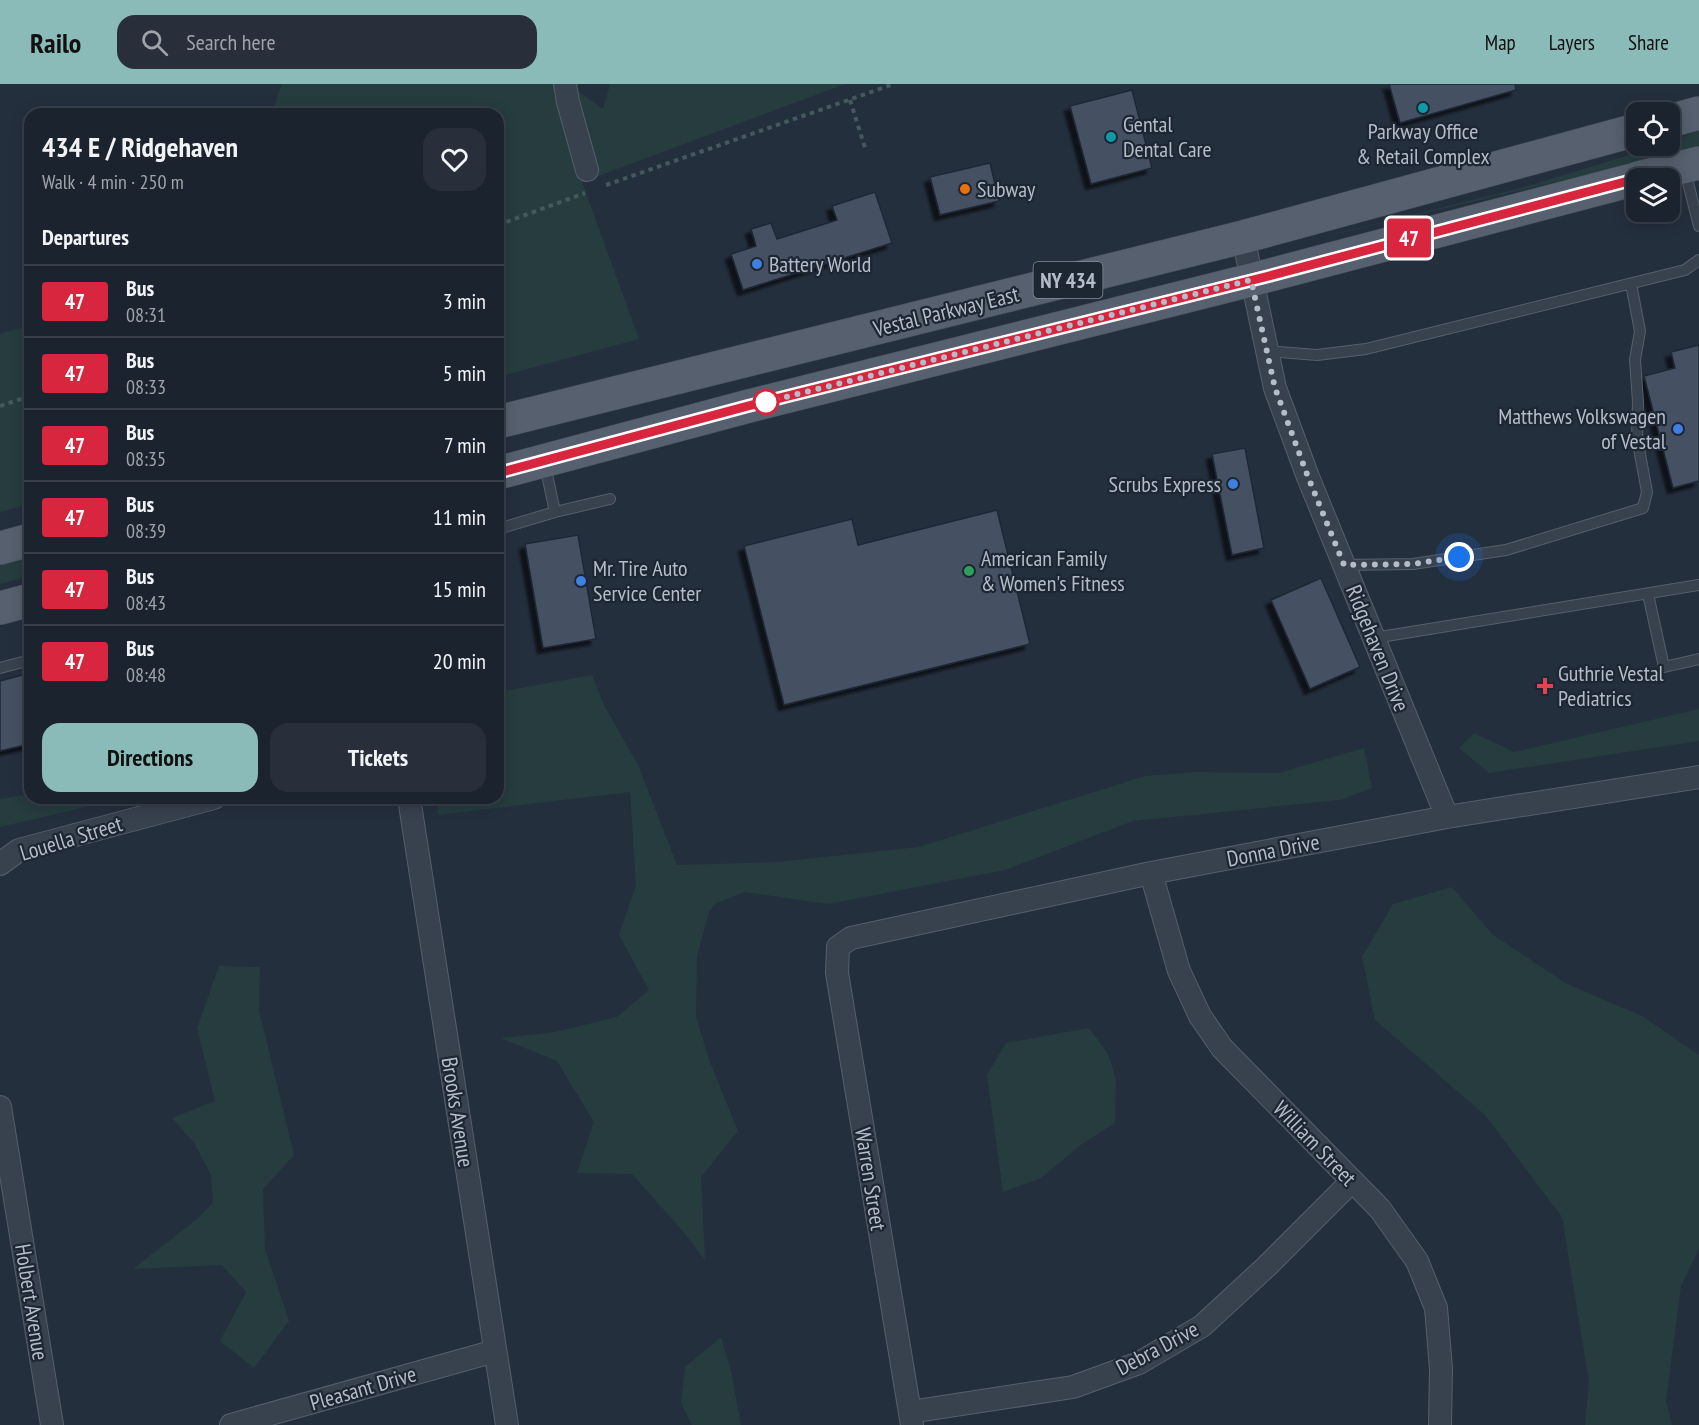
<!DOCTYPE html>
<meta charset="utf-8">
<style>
body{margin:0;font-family:"PT Sans Narrow",sans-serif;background:#282f3a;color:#f1f3f6;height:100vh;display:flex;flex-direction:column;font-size:22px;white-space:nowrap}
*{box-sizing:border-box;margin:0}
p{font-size:20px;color:#a0a4aa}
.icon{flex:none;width:33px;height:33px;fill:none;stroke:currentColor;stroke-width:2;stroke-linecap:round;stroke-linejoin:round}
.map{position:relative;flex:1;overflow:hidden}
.sheet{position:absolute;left:24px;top:24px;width:480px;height:696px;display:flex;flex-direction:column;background:#1b232e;border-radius:18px;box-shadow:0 3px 15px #0003,0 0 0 2px #39404a}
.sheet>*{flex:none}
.badge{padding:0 12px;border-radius:4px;font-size:21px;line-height:39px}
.tools{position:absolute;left:1626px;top:18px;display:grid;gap:12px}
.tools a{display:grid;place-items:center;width:54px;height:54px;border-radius:12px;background:#1b232e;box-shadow:0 3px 15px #0003,0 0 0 2px #39404a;font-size:30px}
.you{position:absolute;width:30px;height:30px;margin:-15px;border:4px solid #fff;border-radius:50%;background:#1a73e8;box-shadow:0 0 0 9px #1a73e833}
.map>.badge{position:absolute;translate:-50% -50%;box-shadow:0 0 0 3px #fff}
h2{padding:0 18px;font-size:22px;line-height:54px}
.round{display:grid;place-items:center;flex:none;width:63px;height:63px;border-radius:18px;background:#282f3a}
.headline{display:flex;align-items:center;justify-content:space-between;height:102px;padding:0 18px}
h1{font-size:28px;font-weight:700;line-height:45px}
.action{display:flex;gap:12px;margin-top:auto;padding:12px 18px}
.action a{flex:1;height:69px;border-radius:18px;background:#8bbbb9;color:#111;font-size:24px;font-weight:700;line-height:69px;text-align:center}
.action a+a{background:#282f3a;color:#f1f3f6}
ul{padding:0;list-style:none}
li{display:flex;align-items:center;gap:18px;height:72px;padding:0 18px;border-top:2px solid #39404a}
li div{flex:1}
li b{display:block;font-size:22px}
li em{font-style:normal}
li .badge{min-width:66px;font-weight:700;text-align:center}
header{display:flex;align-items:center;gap:36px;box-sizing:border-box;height:84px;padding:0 30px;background:#8bbbb9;color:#111}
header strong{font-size:28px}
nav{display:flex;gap:33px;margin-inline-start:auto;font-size:21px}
.search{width:420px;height:54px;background:#282f3a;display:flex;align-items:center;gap:15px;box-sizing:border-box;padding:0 21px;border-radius:18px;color:#a0a4aa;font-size:22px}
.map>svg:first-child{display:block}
</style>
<header>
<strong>Railo</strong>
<div class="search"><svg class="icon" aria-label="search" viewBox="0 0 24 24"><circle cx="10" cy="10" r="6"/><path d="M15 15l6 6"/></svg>Search here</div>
<nav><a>Map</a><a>Layers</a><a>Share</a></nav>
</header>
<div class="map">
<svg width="1699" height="1341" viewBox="0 0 1699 1341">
<defs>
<filter id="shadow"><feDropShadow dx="-5.5" dy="5.5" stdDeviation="1.5" flood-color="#0009"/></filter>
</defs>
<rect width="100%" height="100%" fill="#242f3e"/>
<path fill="#263c3f" d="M 282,0 L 568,0 L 603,25 L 610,0 L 845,0 L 582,98 L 639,255 L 498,293 L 498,30 L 253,30 L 274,22 Z
M 1699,46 L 1699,64 L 1298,159 L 1517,105 L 1659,62 L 1670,62 L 1670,58 Z
M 30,241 L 30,420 L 0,428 L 0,250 Z
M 30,472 L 30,492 L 0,500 L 0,480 Z
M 592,591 L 605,623 L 638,681 L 677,781 L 777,778 L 919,763 L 1145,692 L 1197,688 L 1279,689 L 1364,664 L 1372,704 L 1340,716 L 1133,737 L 1005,786 L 828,820 L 744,808 L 715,820 L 709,828 L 697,873 L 696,933 L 710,978 L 738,1047 L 701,1093 L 705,1176 L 681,1145 L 632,1090 L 577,1089 L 594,1038 L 557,977 L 500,954 L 555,948 L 617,933 L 649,906 L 619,851 L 636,801 L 630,708 L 438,731 L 437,714 L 498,714 L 498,608 Z
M 1699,625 L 1699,657 L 1489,689 L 1459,664 L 1474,649 L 1514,668 Z
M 30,710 L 30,714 L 125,714 L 0,743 L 0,715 Z
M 1452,803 L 1493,851 L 1567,900 L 1642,932 L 1699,971 L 1699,1165 L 1681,1202 L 1666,1316 L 1672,1341 L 1585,1341 L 1589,1297 L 1562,1133 L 1485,1031 L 1375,936 L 1362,873 L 1393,820 Z
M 219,882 L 260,883 L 259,926 L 294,1071 L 263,1105 L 265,1165 L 289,1237 L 254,1284 L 220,1257 L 246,1208 L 222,1181 L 133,1185 L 197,1135 L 213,1119 L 211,1091 L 194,1059 L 172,1034 L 215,1017 L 197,944 Z
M 1089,944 L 1108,970 L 1116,995 L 1115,1039 L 1082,1060 L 1041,1094 L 1003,1108 L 987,991 L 1006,959 Z
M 721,1253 L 731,1287 L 741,1341 L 692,1341 L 681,1319 L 685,1283 Z"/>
<path fill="#455162" stroke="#1f2835" stroke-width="1.5" filter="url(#shadow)" d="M 1389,0 L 1515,0 L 1516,6 L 1400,39 Z
M 1132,6 L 1152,84 L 1091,100 L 1070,22 Z
M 990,79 L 999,117 L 940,131 L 930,93 Z
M 875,108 L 892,159 L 743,206 L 731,170 L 756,162 L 751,145 L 771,139 L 777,155 L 837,136 L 832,122 Z
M 1699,261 L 1699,397 L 1673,404 L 1644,292 L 1675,284 L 1671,268 Z
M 1245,364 L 1264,464 L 1232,471 L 1212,370 Z
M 997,426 L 1030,560 L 784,621 L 744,462 L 852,435 L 858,461 Z
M 578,451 L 596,555 L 543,564 L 525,460 Z
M 1321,494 L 1360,583 L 1310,605 L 1271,516 Z
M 30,589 L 30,660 L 0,667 L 0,597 Z"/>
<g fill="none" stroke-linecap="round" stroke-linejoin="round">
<g stroke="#565f6c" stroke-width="12">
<path id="service" d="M 1685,87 L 1699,142
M 1267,267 L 1317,271 L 1366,265 L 1685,186 L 1699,176
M 555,428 L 610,415
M 498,445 L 555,428 L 545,381
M 1344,481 L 1413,480 L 1506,466 L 1643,424 L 1647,408 L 1637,354 L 1638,318 L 1635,276 L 1640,247 L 1631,200
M 1648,510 L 1664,583 L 1699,575
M 1374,554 L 1699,501
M 0,584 L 30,576"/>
</g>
<g stroke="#565f6c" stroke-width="24">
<path id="minor" d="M 565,0 L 568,18 L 587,86
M 1243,153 L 1275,304 L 1308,393 L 1447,733
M 409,714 L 507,1341
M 0,780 L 19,766 L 214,714
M 1151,789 L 1179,887 L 1200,932 L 1222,964 L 1380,1125 L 1417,1177 L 1436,1224 L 1441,1285 L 1440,1341
M 0,1023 L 52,1341
M 910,1328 L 1073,1303 L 1139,1279 L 1202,1242 L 1266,1183 L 1352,1097
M 231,1341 L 495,1267
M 912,1341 L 837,889 L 838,863 L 851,854 L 1151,789 L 1447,733 L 1699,693"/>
</g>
<g stroke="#414a57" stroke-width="34">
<path id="primary" d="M 1670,37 L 1699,29
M 1638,94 L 1699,79
M 498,338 L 1243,153 L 1636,46
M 498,389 L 749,322 L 1251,196 L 1636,95
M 0,464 L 30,456
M 0,524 L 30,516"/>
</g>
<path stroke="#44595c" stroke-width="4" stroke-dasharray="4.5 4.5" stroke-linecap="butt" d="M 850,16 L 866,67
M 606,101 L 894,0
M 498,141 L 585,109
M 0,322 L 30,312"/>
<use href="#service" stroke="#38414e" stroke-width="10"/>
<use href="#minor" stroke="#38414e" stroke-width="22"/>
<use href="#primary" stroke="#56606e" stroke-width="33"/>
</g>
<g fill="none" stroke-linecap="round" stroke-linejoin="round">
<g stroke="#fff" stroke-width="14">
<path id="line" d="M 498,389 L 748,322 L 1269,192 L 1636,95"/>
</g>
<use href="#line" stroke="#d7263d" stroke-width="9"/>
<path stroke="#b4bcc9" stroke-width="6" stroke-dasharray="0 10.8" d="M 766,318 L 1251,196 L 1275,304 L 1308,393 L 1344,481 L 1413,480 L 1459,473"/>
</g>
<g fill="#0f9aa8" stroke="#1d2633" stroke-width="2">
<circle cx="1423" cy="24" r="6"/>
<circle cx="1111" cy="53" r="6"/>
</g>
<circle fill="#e8710a" stroke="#1d2633" stroke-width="2" cx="965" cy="105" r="6"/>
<g fill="#3f7fe0" stroke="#1d2633" stroke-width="2">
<circle cx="757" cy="180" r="6"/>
<circle cx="1678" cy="345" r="6"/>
<circle cx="1233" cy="400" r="6"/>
<circle cx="581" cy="497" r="6"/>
</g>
<circle fill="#fff" stroke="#d7263d" stroke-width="3" cx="766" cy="318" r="12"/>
<circle fill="#2e9e5b" stroke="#1d2633" stroke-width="2" cx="969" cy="487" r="6"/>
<path fill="#e0444e" stroke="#1d2633" stroke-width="2" d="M1542 593h6v6h6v6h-6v6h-6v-6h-6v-6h6z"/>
<g text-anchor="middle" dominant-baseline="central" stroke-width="4.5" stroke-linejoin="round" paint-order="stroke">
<rect fill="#1d2633" stroke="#878f9c" stroke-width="1.5" x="1033.5" y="178" width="69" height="36" rx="4.5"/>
<g font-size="21" font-weight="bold" fill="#b4bcc9">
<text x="1068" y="196">NY 434</text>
</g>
<g font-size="22" fill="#b4bcc9" stroke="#1d2633" text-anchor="start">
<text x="1123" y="40">Gental<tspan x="1123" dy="25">Dental Care</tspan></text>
<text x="1423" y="47" text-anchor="middle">Parkway Office<tspan x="1423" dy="25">&amp; Retail Complex</tspan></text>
<text x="977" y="105">Subway</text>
<text x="769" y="180">Battery World</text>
<text x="1666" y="332" text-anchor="end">Matthews Volkswagen<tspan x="1666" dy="25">of Vestal</tspan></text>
<text x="1221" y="400" text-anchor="end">Scrubs Express</text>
<text x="981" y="474">American Family<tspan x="981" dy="25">&amp; Women's Fitness</tspan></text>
<text x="593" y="484">Mr. Tire Auto<tspan x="593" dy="25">Service Center</tspan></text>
<text x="1558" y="589">Guthrie Vestal<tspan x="1558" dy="25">Pediatrics</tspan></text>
</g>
<g font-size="22" fill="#b4bcc9" stroke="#1d2633">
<text transform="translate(946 227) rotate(-14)">Vestal Parkway East</text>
<text transform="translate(1378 564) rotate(68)">Ridgehaven Drive</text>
<text transform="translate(71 754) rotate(-17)">Louella Street</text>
<text transform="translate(1273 766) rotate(-11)">Donna Drive</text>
<text transform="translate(458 1028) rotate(81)">Brooks Avenue</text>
<text transform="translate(1315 1059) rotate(46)">William Street</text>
<text transform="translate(871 1095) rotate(81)">Warren Street</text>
<text transform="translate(32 1218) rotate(81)">Holbert Avenue</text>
<text transform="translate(1157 1264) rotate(-28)">Debra Drive</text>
<text transform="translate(363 1304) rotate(-16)">Pleasant Drive</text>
</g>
</g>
</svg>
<div class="tools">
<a><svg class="icon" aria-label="locate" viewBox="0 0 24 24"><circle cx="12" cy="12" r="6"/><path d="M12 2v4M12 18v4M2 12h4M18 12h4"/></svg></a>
<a><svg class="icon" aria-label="layers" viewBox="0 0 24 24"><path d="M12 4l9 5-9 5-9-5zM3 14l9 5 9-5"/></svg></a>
</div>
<div class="you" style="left:1459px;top:473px"></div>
<b class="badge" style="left:1409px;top:154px;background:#d7263d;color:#fff">47</b>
<section class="sheet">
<div class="headline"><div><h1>434 E / Ridgehaven</h1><p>Walk · 4 min · 250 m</p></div><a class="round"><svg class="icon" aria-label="heart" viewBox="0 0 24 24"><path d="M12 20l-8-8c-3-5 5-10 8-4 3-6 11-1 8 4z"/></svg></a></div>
<h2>Departures</h2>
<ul>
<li><span class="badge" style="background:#d7263d;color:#fff">47</span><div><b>Bus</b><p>08:31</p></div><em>3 min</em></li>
<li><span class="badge" style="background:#d7263d;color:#fff">47</span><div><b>Bus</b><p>08:33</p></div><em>5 min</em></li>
<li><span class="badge" style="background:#d7263d;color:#fff">47</span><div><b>Bus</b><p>08:35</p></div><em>7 min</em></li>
<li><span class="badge" style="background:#d7263d;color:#fff">47</span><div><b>Bus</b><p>08:39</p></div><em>11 min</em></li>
<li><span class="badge" style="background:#d7263d;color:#fff">47</span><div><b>Bus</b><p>08:43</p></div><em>15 min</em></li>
<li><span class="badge" style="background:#d7263d;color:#fff">47</span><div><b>Bus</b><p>08:48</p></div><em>20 min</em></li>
</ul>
<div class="action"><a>Directions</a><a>Tickets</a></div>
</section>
</div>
